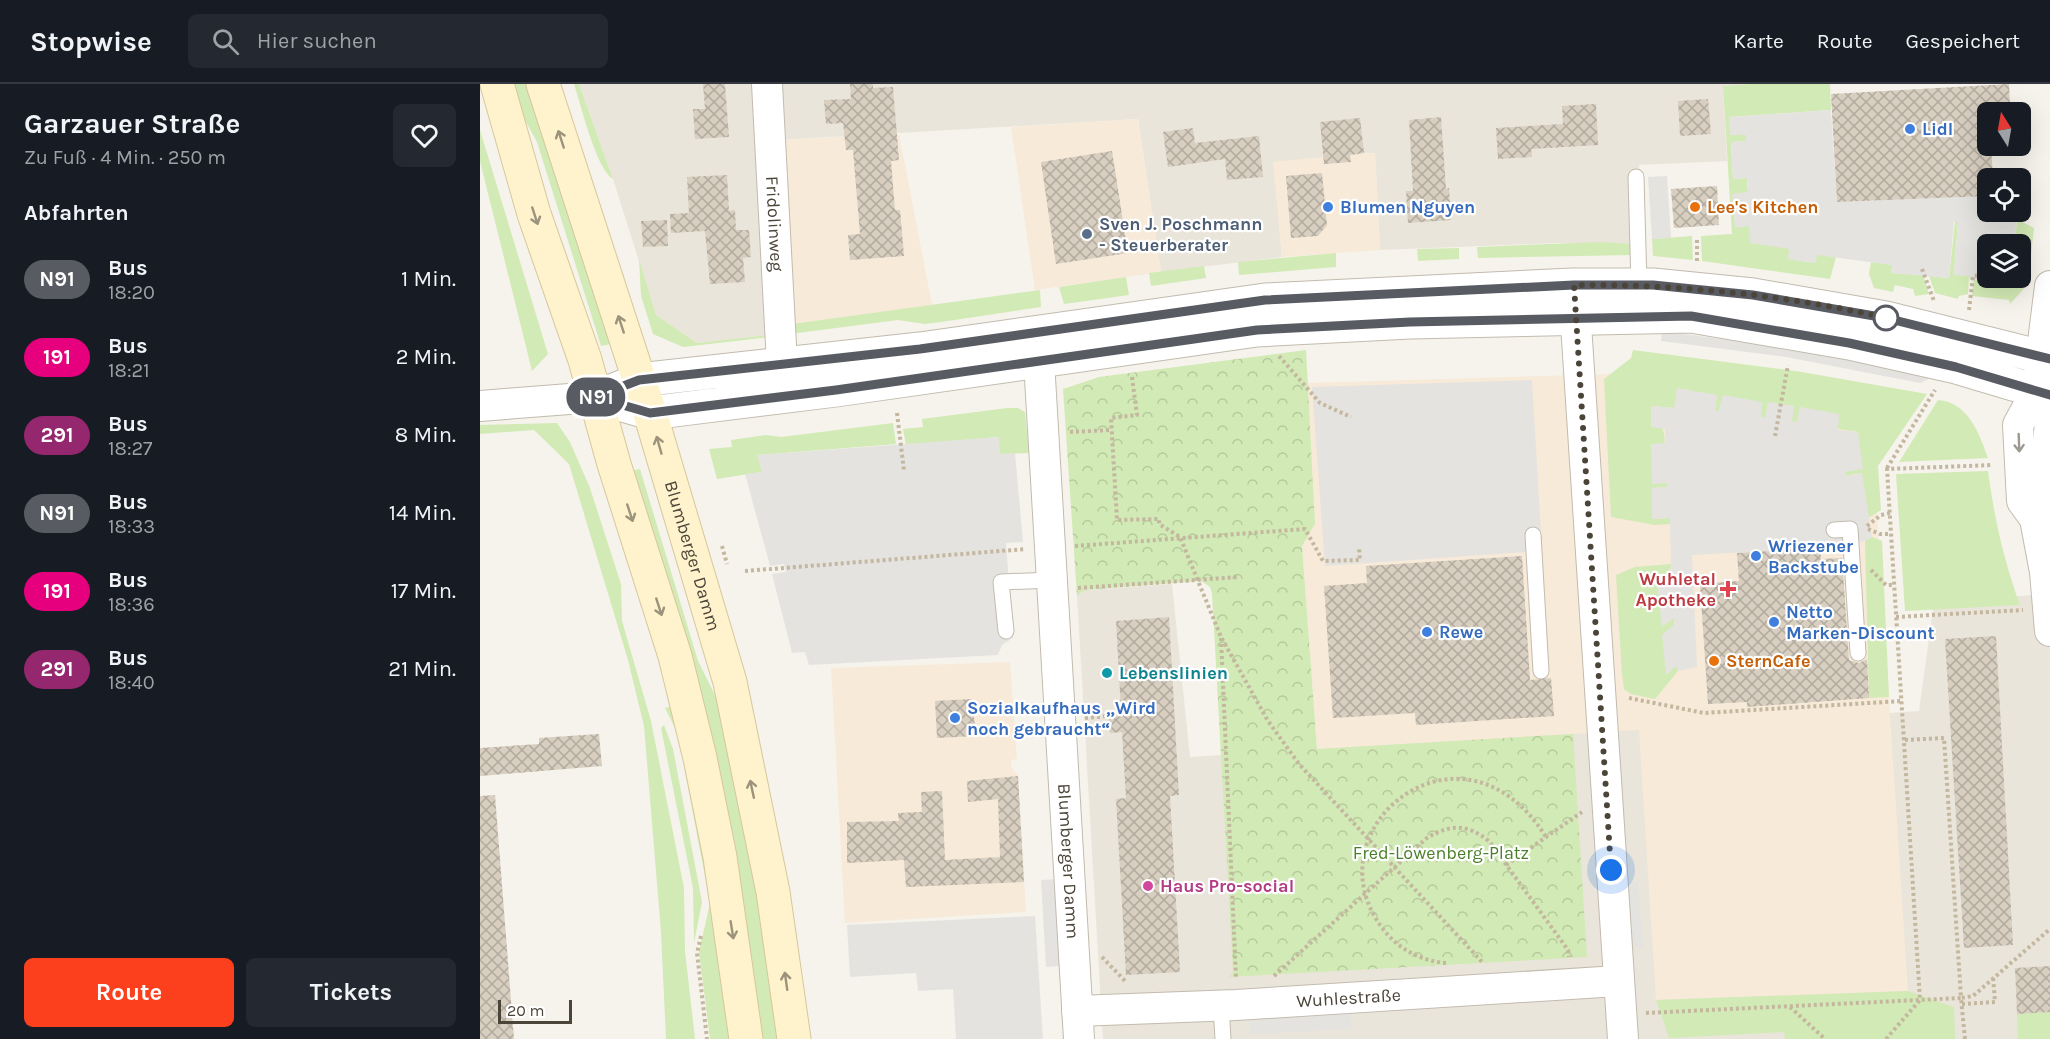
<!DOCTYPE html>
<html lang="de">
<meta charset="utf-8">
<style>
body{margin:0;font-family:Karla,sans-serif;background:#242831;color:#f1f3f6;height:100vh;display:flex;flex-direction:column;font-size:22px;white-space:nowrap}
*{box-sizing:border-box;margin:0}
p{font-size:20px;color:#9ea1a6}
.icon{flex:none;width:33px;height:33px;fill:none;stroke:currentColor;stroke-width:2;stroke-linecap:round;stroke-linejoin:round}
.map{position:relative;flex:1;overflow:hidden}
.details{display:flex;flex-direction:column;background:#171b24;width:480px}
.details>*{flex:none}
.badge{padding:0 12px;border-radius:20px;font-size:21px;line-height:39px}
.needle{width:39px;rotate:349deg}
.fabs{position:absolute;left:1497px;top:18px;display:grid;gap:12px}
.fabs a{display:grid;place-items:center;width:54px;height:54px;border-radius:9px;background:#171b24;box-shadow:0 6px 24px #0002;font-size:30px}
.scale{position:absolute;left:18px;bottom:15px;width:74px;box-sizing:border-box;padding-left:6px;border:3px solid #4b4439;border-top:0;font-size:16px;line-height:21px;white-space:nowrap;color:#4b4439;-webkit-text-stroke:4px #fff;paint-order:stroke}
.you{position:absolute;width:30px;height:30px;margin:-15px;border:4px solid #fff;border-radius:50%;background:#1a73e8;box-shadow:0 0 0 9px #1a73e833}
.map>.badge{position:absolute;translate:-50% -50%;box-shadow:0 0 0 3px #fff}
h2{padding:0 24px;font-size:22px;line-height:54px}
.round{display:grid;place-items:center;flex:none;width:63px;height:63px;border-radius:9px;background:#242831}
.headline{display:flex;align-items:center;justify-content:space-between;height:102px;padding:0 24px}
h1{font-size:28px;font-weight:700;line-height:45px}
.button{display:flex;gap:12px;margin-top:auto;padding:12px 24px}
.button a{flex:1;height:69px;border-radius:9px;background:#fc3f1d;color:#fff;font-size:24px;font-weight:700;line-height:69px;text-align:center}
.button a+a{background:#242831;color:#f1f3f6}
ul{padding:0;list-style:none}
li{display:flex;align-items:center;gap:18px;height:78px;padding:0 24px}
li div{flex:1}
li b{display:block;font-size:22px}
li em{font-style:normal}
li .badge{min-width:66px;font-weight:700;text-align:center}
header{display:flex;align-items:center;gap:36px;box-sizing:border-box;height:84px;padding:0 30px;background:#171b24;border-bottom:2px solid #363941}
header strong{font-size:28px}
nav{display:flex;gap:33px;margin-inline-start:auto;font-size:21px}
.search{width:420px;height:54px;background:#242831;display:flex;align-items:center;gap:15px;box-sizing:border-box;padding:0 21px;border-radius:9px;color:#9ea1a6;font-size:22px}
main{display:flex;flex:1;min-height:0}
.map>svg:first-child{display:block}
</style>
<header>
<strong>Stopwise</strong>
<div class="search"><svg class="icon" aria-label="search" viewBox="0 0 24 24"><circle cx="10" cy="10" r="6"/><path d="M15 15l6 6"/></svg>Hier suchen</div>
<nav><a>Karte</a><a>Route</a><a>Gespeichert</a></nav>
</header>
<main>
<section class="details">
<div class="headline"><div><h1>Garzauer Straße</h1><p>Zu Fuß · 4 Min. · 250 m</p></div><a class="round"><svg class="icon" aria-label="heart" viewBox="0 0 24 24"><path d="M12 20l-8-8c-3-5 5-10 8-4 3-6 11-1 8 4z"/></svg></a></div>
<h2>Abfahrten</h2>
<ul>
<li><span class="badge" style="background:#595b62;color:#fff">N91</span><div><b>Bus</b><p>18:20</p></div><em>1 Min.</em></li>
<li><span class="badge" style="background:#e6007e;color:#fff">191</span><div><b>Bus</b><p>18:21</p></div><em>2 Min.</em></li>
<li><span class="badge" style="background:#95276e;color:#fff">291</span><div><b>Bus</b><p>18:27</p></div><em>8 Min.</em></li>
<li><span class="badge" style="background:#595b62;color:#fff">N91</span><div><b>Bus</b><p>18:33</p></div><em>14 Min.</em></li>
<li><span class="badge" style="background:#e6007e;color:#fff">191</span><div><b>Bus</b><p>18:36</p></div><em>17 Min.</em></li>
<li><span class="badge" style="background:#95276e;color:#fff">291</span><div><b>Bus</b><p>18:40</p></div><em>21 Min.</em></li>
</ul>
<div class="button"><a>Route</a><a>Tickets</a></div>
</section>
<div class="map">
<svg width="1570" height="955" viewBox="0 0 1570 955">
<defs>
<pattern id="forest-crowns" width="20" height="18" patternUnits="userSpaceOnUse" patternTransform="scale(1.5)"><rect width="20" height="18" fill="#d2eab5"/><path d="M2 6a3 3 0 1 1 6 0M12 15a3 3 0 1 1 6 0" fill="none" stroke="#b6ca9c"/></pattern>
<pattern id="building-cross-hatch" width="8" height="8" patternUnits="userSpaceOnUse" patternTransform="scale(1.5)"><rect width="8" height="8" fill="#d8cfc1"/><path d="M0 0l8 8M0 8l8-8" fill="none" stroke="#b1aa9e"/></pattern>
</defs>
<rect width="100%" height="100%" fill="#f6f3ec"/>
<path fill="#eae5da" d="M 99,0 L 274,0 L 289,251 L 217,259 L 176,231 L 133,95 Z
M 297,0 L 1268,0 L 1243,2 L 1247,77 L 1159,81 L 1163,160 L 1076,159 L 900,166 L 895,69 L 884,69 L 871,78 L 844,80 L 843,74 L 794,78 L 802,173 L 681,188 L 658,35 L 300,56 Z
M 692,500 L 710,673 L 1439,627 L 1454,518 L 1570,510 L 1570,955 L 623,955 L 597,512 L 605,506 Z"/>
<path fill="#f7ead8" d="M 658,35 L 681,188 L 555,206 L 531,43 Z
M 419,50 L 452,221 L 312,240 L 300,56 Z
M 895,69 L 900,166 L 802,173 L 793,78 L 843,73 L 844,80 L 870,78 L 870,71 Z
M 1164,289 L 1390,324 L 1428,907 L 1176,916 L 1159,646 L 837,665 L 822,462 L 835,440 L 826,299 Z
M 530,578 L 537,675 L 531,676 L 531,682 L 538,692 L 546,828 L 365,839 L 351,584 Z"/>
<path fill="#d2eab5" d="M 32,0 L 48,0 L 131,260 L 121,262 L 57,58 L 40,27 Z
M 94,0 L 99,0 L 133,95 C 116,85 101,21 94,0 Z
M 1269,0 L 1350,0 L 1351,26 L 1249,33 L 1266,50 L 1267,57 L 1251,58 L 1253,95 L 1267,94 L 1268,109 L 1252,110 L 1269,142 L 1309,165 L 1309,175 L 1335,179 L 1337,170 L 1356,173 L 1350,195 L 1222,177 L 1221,152 L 1252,150 L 1243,2 Z
M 0,46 L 68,270 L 52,287 L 0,77 Z
M 1537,135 L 1554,144 L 1548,200 L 1530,220 L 1529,216 L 1492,212 L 1494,196 L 1532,199 L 1532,194 L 1540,194 L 1540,160 L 1535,160 Z
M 1475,138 L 1478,138 L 1474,190 L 1489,192 L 1488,210 L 1479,212 L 1478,215 L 1455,209 L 1449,192 L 1469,194 Z
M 1212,152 L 1213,176 L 1173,172 L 1172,155 Z
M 1120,158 L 1154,160 L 1155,171 L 998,174 L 997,163 Z
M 979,164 L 979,175 L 938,177 L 937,165 Z
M 856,169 L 856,183 L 759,191 L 758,178 Z
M 159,175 L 176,231 L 217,259 L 289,251 L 290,253 L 203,263 L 173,250 L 161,212 Z
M 1391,178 L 1413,181 L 1411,189 L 1443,191 L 1449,210 L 1435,212 L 1433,205 L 1415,201 L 1413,208 L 1394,204 L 1389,190 Z
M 724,182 L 726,194 L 671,202 L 669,189 Z
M 646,193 L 649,211 L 584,220 L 579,203 Z
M 560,206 L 561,223 L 461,238 L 445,240 L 418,236 L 310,250 L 312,240 Z
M 1153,266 L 1316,287 L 1447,310 L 1398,382 L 1401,426 L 1382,438 L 1381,389 L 1365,392 L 1365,388 L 1378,348 L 1312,338 L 1288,319 L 1285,334 L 1281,334 L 1243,312 L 1239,327 L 1235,327 L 1237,311 L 1194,324 L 1171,322 C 1193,358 1185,362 1172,399 L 1187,399 L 1187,403 L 1172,404 L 1172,435 L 1190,434 L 1191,440 L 1175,441 L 1131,433 L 1124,295 L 1151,274 Z
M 1458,316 C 1488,318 1499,349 1508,374 L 1419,378 Z
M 527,324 L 538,324 L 545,328 L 549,369 L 520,370 L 518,353 L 426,361 L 423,345 L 443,343 L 442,335 Z
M 77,339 L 90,358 L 110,404 L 141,500 L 142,537 L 171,637 L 204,804 L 205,867 L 215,955 L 186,955 L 181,848 L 164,642 L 148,576 L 89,380 L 54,346 L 0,350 L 0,341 Z
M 413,339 L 416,360 L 278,371 L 282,388 L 237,395 L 229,365 L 252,363 L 251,356 L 286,351 L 301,353 Z
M 160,385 L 218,577 L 237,615 L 261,708 L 299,955 L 281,955 L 150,387 Z
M 1508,387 C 1514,433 1524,477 1540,521 L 1425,527 L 1416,390 Z
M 1392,453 L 1402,457 L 1409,613 L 1389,614 L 1385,457 Z
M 1191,480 L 1182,542 L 1195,533 L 1187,590 L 1196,581 L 1198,587 L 1175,615 L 1151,610 L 1144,605 L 1142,590 L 1136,491 L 1155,483 Z
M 193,622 L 220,736 L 251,955 L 230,955 L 219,868 L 230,819 L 198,650 L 185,624 Z
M 184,641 L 193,665 L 222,818 L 214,859 L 213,804 L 181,644 Z
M 1428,907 L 1474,923 L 1475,955 L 1305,955 L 1304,948 L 1189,954 L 1176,916 Z
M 1570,928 L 1570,955 L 1538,955 L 1537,930 Z"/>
<path fill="url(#forest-crowns)" d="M 826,266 L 835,440 L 822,462 L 837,665 L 1093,650 L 1107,873 L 749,893 L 753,888 L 732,509 L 730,503 L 721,497 L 605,506 L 597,512 L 583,305 L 619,293 Z"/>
<path fill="#e5e3e0" d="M 1351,26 L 1357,118 L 1507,112 L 1508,128 L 1537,128 L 1535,160 L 1508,160 L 1508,194 L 1532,194 L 1532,199 L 1489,195 L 1489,192 L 1474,191 L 1478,138 L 1474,138 L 1469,194 L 1411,189 L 1412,181 L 1337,171 L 1335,179 L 1308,175 L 1309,165 L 1270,159 L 1269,142 L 1255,144 L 1252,110 L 1268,108 L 1267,94 L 1253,95 L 1251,58 L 1266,57 L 1266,51 L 1250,51 L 1249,33 Z
M 1187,92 L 1191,154 L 1172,155 L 1168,93 Z
M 1182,247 L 1315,265 L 1451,294 L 1440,299 L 1306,273 L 1181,257 Z
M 1052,296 L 1062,467 L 845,482 L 832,303 Z
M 1197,304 L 1237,311 L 1235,327 L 1239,327 L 1243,311 L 1282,318 L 1281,333 L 1285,334 L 1288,318 L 1314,322 L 1312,338 L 1316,339 L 1320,323 L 1359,330 L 1358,346 L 1378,348 L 1383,385 L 1365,388 L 1366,392 L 1382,389 L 1392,453 L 1385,457 L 1340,464 L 1212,471 L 1217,583 L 1198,587 L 1196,582 L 1186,590 L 1182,551 L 1195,540 L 1195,534 L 1182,542 L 1177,499 L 1191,484 L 1190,434 L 1172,435 L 1172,404 L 1187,403 L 1187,399 L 1172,400 L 1171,360 L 1186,359 L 1185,345 L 1171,343 L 1171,322 L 1194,324 Z
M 519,353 L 520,370 L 535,369 L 543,458 L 526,459 L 533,554 L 522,561 L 518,571 L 329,581 L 325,568 L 312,569 L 292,490 L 306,488 L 304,480 L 290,482 L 265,390 L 282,388 L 277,371 Z
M 577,795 L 582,882 L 566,883 L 561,796 Z
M 1158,798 L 1163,863 L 1149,864 L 1144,799 Z
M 555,832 L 563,955 L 476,955 L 473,905 L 438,907 L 436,889 L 370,893 L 367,841 Z
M 871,928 L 871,945 L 770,950 L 769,934 Z"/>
<path fill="url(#building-cross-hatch)" d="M 223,0 L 245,0 L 249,53 L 215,55 L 213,25 L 225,25 Z
M 370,0 L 393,0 L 393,4 L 413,3 L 419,76 L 411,77 L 415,126 L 420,126 L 424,172 L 370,176 L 368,151 L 380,150 L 373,66 L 366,66 L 363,39 L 346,40 L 344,16 L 371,15 Z
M 1529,0 L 1530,20 L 1508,21 L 1508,62 L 1511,62 L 1513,94 L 1508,94 L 1508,112 L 1357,118 L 1351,10 Z
M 1228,15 L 1231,50 L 1200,52 L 1198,17 Z
M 1116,20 L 1118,61 L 1051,65 L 1052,73 L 1018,75 L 1016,44 L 1083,40 L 1082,22 Z
M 961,33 L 966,105 L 969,104 L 971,136 L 928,139 L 926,107 L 933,107 L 929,36 Z
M 880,34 L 884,69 L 870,71 L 871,78 L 844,80 L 840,38 Z
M 713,44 L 715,59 L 779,52 L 783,93 L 747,96 L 745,75 L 688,83 L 683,48 Z
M 632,67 L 648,169 L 576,180 L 561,78 Z
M 842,89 L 847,141 L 838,152 L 811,154 L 806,92 Z
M 247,91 L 249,127 L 255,126 L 256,146 L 269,146 L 271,173 L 263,174 L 265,198 L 230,200 L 225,147 L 191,149 L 190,130 L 209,129 L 207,93 Z
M 1237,102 L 1239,141 L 1194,144 L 1191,105 Z
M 187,136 L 188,162 L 163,163 L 161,137 Z
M 1340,464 L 1341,475 L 1362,474 L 1369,576 L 1379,579 L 1387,575 L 1389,614 L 1267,623 L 1267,618 L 1228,620 L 1220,500 L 1259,497 L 1257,469 Z
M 1042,472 L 1050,596 L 1071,594 L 1074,632 L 936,641 L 935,629 L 853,634 L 844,502 L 887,499 L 886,482 Z
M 689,533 L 699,711 L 690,712 L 700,888 L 646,891 L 636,715 L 646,714 L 642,648 L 630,649 L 627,629 L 641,627 L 636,537 Z
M 1516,552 L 1533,861 L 1484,864 L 1465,555 Z
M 492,615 L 496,652 L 457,654 L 455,617 Z
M 119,650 L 122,682 L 0,692 L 0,664 L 59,660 L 59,654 Z
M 538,692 L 544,798 L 426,803 L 424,776 L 367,779 L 367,738 L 419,737 L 418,729 L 442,728 L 441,708 L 462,707 L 465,776 L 520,773 L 518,715 L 488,718 L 487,697 Z
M 15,711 L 34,955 L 0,955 L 0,712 Z
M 1570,882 L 1570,928 L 1537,930 L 1535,884 Z"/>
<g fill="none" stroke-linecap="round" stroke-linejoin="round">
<g stroke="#c2bbae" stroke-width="17">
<path id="service" d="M 1156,93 L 1159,201
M 1354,446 L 1370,445 L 1378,569
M 1053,451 L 1061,587
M 526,547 L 521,498 L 572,496
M 741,921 L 743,955"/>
</g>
<g stroke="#c2bbae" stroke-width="32">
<g id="minor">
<path id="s1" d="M 287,0 L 302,280"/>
<path d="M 1570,202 L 1557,306 L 1538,341 L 1542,417 L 1555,435 L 1565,488 L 1570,547"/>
<path d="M 1094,210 L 1143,955"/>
<path id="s2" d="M 559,277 L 599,955"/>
<path d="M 0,322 L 115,313"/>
<path d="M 1555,435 L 1564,402 L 1570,339 L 1557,306"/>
<path id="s3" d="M 597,927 L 756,921 L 1138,897"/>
</g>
</g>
<g stroke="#c2bbae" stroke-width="35">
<path id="tertiary" d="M 134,306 L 159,296 L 440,265 L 785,216 L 1093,201 L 1173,201 L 1273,211 L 1406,234 L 1570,275
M 115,313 L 170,329 L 356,306 L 777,246 L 930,238 L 1211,232 L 1369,259 L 1476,283 L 1570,311"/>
</g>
<g stroke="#d6c79b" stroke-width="35">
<g id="secondary">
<path d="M 17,0 L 54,130 L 105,276 L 134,380 L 195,572 L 220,674 L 240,773 L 266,955"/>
<path id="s4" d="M 63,0 L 170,329 L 250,598 L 293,808 L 314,955"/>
</g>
</g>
<path stroke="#c4b79f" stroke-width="4" stroke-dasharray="3 3" stroke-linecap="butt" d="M 1217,156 L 1217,179
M 1442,185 L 1454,217
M 1489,226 L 1493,192 L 1504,191
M 799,272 L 840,319 L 871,333
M 652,293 L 657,331 L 631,334 L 637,436 L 679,435 L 679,440 L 700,453 L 741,553 L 788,637 L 819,680 L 1003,879
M 417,329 L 424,387
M 590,348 L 631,346
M 1295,352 L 1308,281
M 1407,384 L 1455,306
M 1387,442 L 1401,431 L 1410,429
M 1388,445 L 1400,450 L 1411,450
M 242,462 L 247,480
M 595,462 L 825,445 L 843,477 L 880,476 L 879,465
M 1391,486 L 1406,501 L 1414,501
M 265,487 L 546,465
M 598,504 L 759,493
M 1416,533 L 1543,526
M 741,554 L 756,894
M 1149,614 L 1224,629 L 1422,617
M 605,634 L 627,632
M 1026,781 L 1102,728
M 221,852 L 217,869 L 227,955
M 622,873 L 646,898
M 966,879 C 941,877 918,865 903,845 C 826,745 982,619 1066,753
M 794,892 L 948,753 C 972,740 987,740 1009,757 L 1088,866 L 1089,873
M 1482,920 L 1515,918 L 1513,892
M 1310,923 L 1345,955
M 1166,929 L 1481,914 L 1464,654 L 1424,656
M 1406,955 L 1440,916 L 1407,385 L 1513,381
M 1485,955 L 1481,914 L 1493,912 L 1570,845"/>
<use href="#service" stroke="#fff" stroke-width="15"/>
<use href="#minor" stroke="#fff" stroke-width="30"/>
<use href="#tertiary" stroke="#fff" stroke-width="33"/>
<use href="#secondary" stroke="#fff3cd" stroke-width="33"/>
</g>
<defs><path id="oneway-shaft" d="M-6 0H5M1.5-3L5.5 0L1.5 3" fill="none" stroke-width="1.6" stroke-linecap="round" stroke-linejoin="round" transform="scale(1.5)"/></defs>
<g stroke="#9c937c">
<use href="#oneway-shaft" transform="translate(81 55) rotate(-108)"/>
<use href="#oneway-shaft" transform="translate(55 132) rotate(72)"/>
<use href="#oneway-shaft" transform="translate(141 240) rotate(-108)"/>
<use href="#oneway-shaft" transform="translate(179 361) rotate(-106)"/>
<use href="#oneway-shaft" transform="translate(150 429) rotate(72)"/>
<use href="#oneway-shaft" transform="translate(179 523) rotate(72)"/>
<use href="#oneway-shaft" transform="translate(272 705) rotate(-102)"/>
<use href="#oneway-shaft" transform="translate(252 846) rotate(81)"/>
<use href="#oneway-shaft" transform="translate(306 897) rotate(-98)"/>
</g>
<use stroke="#9c9892" href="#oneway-shaft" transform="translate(1539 359) rotate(88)"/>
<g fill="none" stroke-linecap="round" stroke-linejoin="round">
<g stroke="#fff" stroke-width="14">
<path id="line" d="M 1570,275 L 1406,234 L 1273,211 L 1173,201 L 1094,201 L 785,216 L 440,265 L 159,296 L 115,313 L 170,329 L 356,306 L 777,246 L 930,238 L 1211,232 L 1369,259 L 1476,283 L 1570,311"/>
</g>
<use href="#line" stroke="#595b62" stroke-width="9"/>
<path stroke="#4b4439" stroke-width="6" stroke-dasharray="0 10.8" d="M 1131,786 L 1094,201 C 1198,200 1305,211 1406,234"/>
</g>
<g fill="#3f7fe0" stroke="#fff" stroke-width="2">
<circle cx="1430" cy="45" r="6"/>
<circle cx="848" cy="123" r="6"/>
<circle cx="1276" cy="472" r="6"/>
<circle cx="1294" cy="538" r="6"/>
<circle cx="947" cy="548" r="6"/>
<circle cx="475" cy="634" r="6"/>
</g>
<g fill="#e8710a" stroke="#fff" stroke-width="2">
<circle cx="1215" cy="123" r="6"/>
<circle cx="1234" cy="577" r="6"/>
</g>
<circle fill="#5c6f8a" stroke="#fff" stroke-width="2" cx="607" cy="150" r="6"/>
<circle fill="#fff" stroke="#595b62" stroke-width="3" cx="1406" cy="234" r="12"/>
<path fill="#e0444e" stroke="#fff" stroke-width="2" d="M1245 496h6v6h6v6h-6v6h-6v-6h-6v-6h6z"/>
<circle fill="#0f9aa8" stroke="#fff" stroke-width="2" cx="627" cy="589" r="6"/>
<circle fill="#d1479c" stroke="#fff" stroke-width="2" cx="668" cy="802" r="6"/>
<g text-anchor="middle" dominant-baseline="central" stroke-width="4.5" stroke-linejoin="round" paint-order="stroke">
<g font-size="18" font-weight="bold" fill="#366cbe" stroke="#fff" text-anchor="start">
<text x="1442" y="45">Lidl</text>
<text x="860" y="123">Blumen Nguyen</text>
<text x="1288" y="462">Wriezener<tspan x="1288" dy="21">Backstube</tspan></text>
<text x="1306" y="528">Netto<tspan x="1306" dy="21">Marken-Discount</tspan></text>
<text x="959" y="548">Rewe</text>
<text x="487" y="624">Sozialkaufhaus „Wird<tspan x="487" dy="21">noch gebraucht“</tspan></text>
</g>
<g font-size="18" font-weight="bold" fill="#c56008" stroke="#fff" text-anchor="start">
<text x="1227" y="123">Lee's Kitchen</text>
<text x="1246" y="577">SternCafe</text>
</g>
<g font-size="18" fill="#4b4439" stroke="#fff">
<text stroke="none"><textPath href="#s1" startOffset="140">Fridolinweg</textPath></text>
<text stroke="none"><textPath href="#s4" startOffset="495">Blumberger Damm</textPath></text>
<text stroke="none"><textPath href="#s2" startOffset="501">Blumberger Damm</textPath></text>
<text stroke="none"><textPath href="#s3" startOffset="272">Wuhlestraße</textPath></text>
</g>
<g font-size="18" font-weight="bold" fill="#4e5e75" stroke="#fff" text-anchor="start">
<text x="619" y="140">Sven J. Poschmann<tspan x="619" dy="21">- Steuerberater</tspan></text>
</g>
<g font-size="18" font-weight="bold" fill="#be3a42" stroke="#fff" text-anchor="end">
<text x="1236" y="495">Wuhletal<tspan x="1236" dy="21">Apotheke</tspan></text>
</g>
<g font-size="18" font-weight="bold" fill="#0d838f" stroke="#fff" text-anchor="start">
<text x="639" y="589">Lebenslinien</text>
</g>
<g font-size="18" fill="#4a7f2a" stroke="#fff">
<text x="961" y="769">Fred-Löwenberg-Platz</text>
</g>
<g font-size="18" font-weight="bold" fill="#b23c85" stroke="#fff" text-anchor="start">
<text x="680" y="802">Haus Pro-social</text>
</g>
</g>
</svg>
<div class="fabs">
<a><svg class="needle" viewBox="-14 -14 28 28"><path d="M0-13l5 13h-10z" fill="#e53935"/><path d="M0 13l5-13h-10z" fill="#9ea1a6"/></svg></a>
<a><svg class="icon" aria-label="locate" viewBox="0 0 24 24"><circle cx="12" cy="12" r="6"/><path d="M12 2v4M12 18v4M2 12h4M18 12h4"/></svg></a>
<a><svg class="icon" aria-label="layers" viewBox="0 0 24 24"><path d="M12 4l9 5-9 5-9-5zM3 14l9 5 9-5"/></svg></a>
</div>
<div class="scale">20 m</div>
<div class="you" style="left:1131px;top:786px"></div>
<b class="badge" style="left:116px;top:313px;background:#595b62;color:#fff">N91</b>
</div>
</main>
